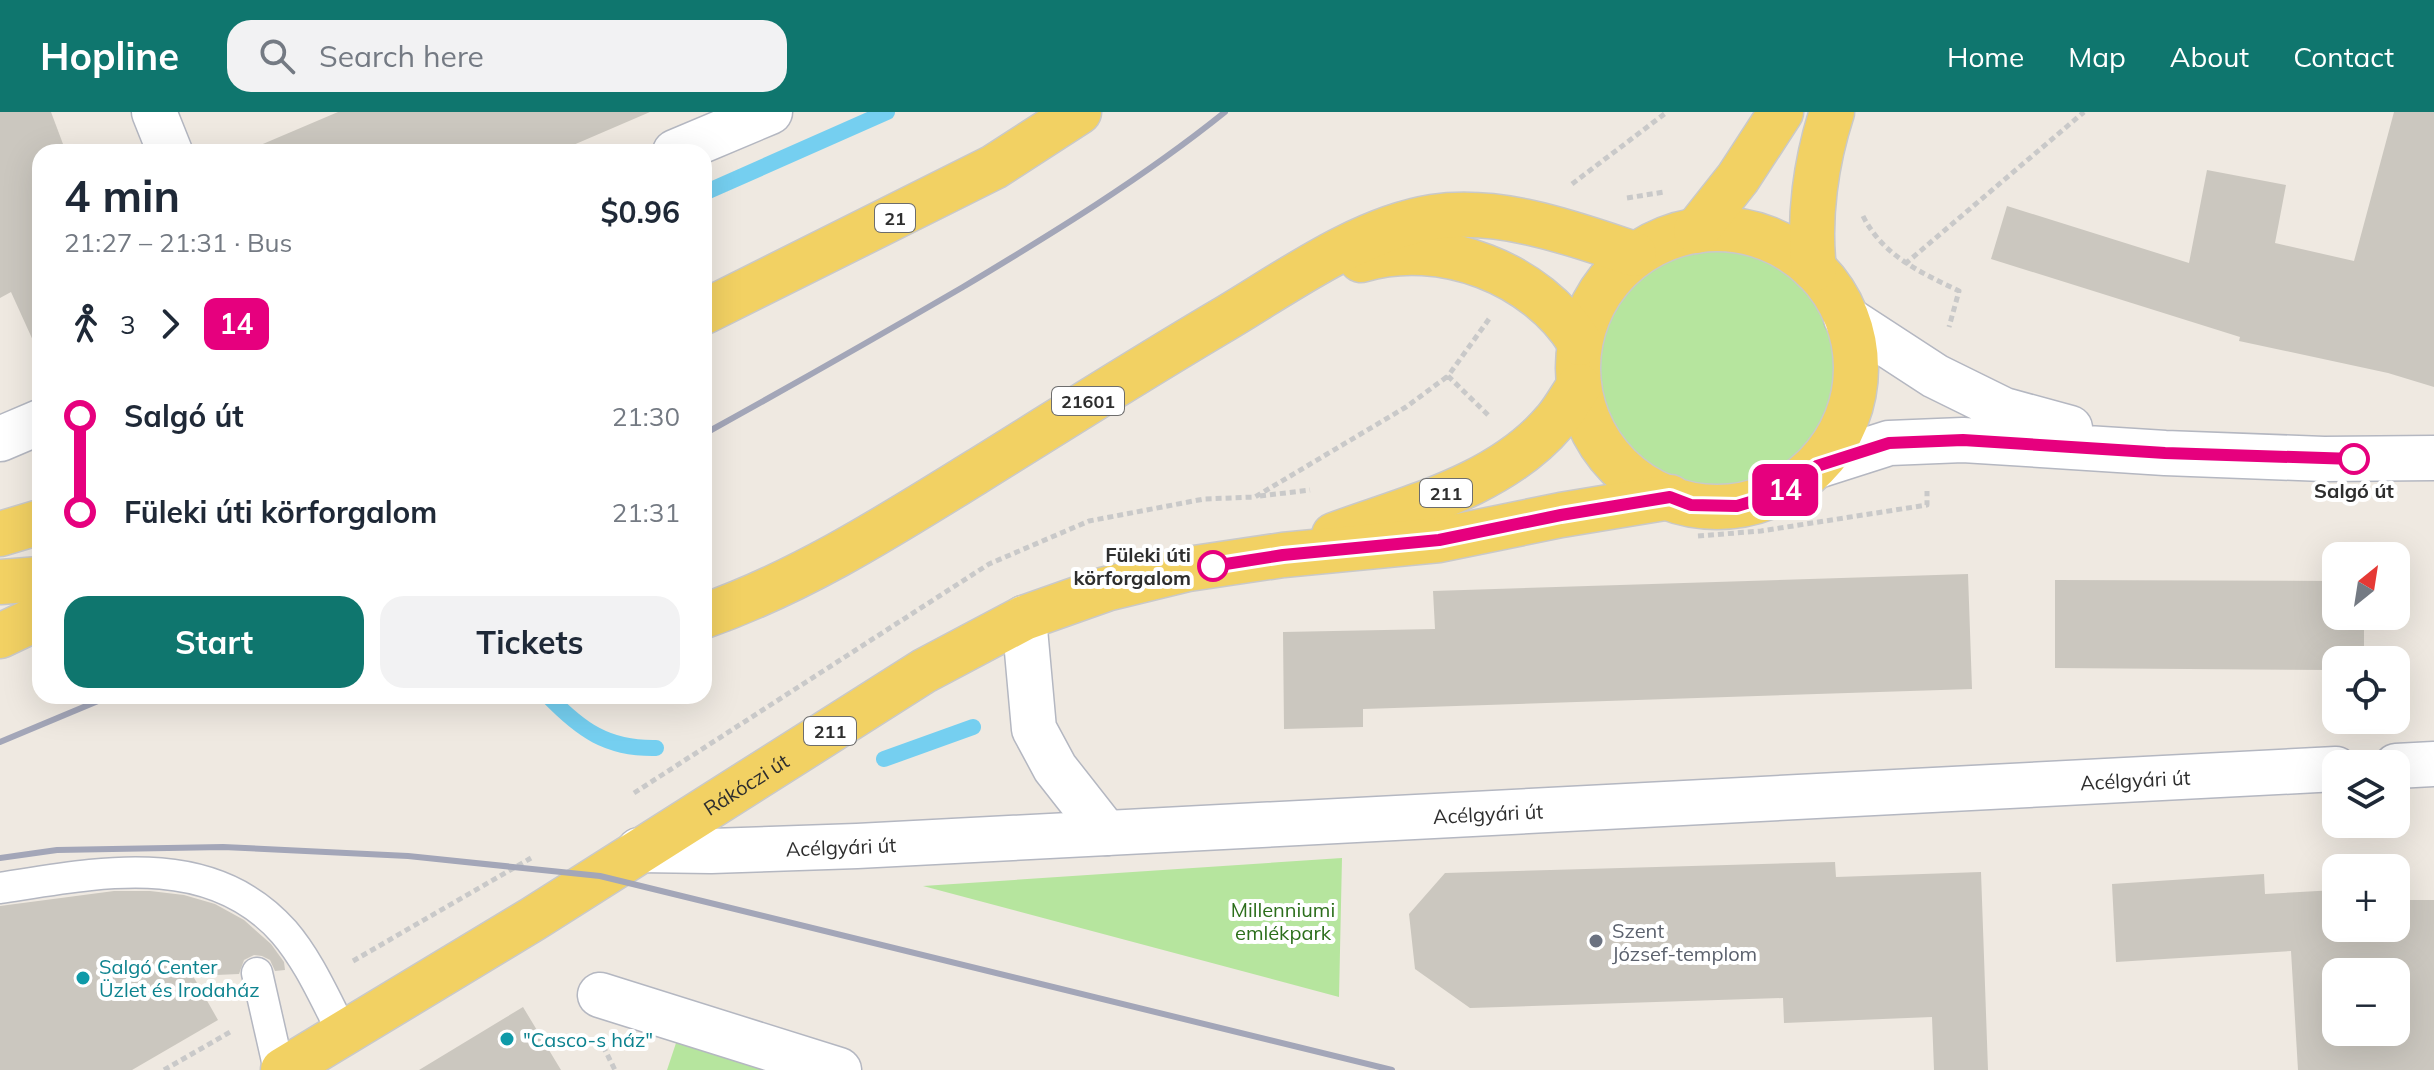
<!DOCTYPE html>
<meta charset="utf-8">
<style>
body{margin:0;font-family:Mulish,sans-serif;background:#f2f2f3;color:#1f2937;height:100vh;display:flex;flex-direction:column;font-size:30px;white-space:nowrap}
*{box-sizing:border-box;margin:0}
p{font-size:26px;color:#747a83}
.icon{flex:none;width:44px;height:44px;fill:none;stroke:currentColor;stroke-width:2;stroke-linecap:round;stroke-linejoin:round}
.map{position:relative;flex:1;overflow:hidden}
.details{position:absolute;left:32px;top:32px;width:680px;height:560px;display:flex;flex-direction:column;background:#fff;border-radius:24px;box-shadow:0 8px 32px #0002}
.details>*{flex:none}
.badge{padding:0 16px;border-radius:12px;font-size:28px;line-height:52px}
.needle{width:52px;rotate:30deg}
.controls{position:absolute;left:2322px;top:430px;display:grid;gap:16px}
.controls a{display:grid;place-items:center;width:88px;height:88px;border-radius:16px;background:#fff;box-shadow:0 8px 32px #0002;font-size:40px}
.map>.badge{position:absolute;translate:-50% -50%;box-shadow:0 0 0 4px #fff}
.legs{display:flex;align-items:center;gap:12px;height:88px;padding:0 32px;font-size:26px}
.legs p{margin-inline-start:auto}
.summary{display:flex;align-items:center;justify-content:space-between;height:136px;padding:0 32px}
h1{font-size:44px;font-weight:700;line-height:60px}
.cta{display:flex;gap:16px;margin-top:auto;padding:16px 32px}
.cta a{flex:1;height:92px;border-radius:24px;background:#0f766e;color:#fff;font-size:32px;font-weight:700;line-height:92px;text-align:center}
.cta a+a{background:#f2f2f3;color:#1f2937}
ul{padding:0 32px;list-style:none}
li{display:flex;align-items:center;gap:28px;height:96px;font-size:30px}
li i{display:grid;place-items:center;width:12px;height:100%;margin:0 10px;background:currentColor}
li i::after{content:'';width:20px;height:20px;margin:-10px;border:6px solid;border-radius:50%;background:#fff}
li p{margin-inline-start:auto}
li:first-child i{background:linear-gradient(#0000 50%,currentColor 0)}
li:last-child i{background:linear-gradient(currentColor 50%,#0000 0)}
header{display:flex;align-items:center;gap:48px;box-sizing:border-box;height:112px;padding:0 40px;background:#0f766e;color:#fff}
header strong{font-size:38px}
nav{display:flex;gap:44px;margin-inline-start:auto;font-size:28px}
.search{width:560px;height:72px;background:#f2f2f3;display:flex;align-items:center;gap:20px;box-sizing:border-box;padding:0 28px;border-radius:24px;color:#747a83;font-size:30px}
.map>svg:first-child{display:block}
</style>
<header>
<strong>Hopline</strong>
<div class="search"><svg class="icon" aria-label="search" viewBox="0 0 24 24"><circle cx="10" cy="10" r="6"/><path d="M15 15l6 6"/></svg>Search here</div>
<nav><a>Home</a><a>Map</a><a>About</a><a>Contact</a></nav>
</header>
<div class="map">
<svg width="2434" height="958" viewBox="0 0 2434 958">
<rect width="100%" height="100%" fill="#efe9e1"/>
<path fill="#b6e59e" d="M1578 256a139 139 0 1 1 278 0a139 139 0 1 1-278 0Z
M 1342,746 L 1339,885 L 923,774 Z
M 677,928 L 773,958 L 667,958 Z"/>
<g fill="none" stroke-linecap="round" stroke-linejoin="round">
<path stroke="#75cff0" stroke-width="16" d="M 704,81 L 887,0
M 548,584 C 581,618 607,637 656,636
M 884,647 L 973,615"/>
</g>
<path fill="#cbc7bf" fill-rule="evenodd" d="M 0,0 L 51,0 L 66,40 L 40,40 L 40,244 L 11,180 L 0,186 Z
M 338,0 L 650,0 L 557,40 L 244,40 Z
M 2394,0 L 2434,0 L 2434,275 L 2388,261 L 2239,229 L 2240,225 L 1991,147 L 2007,94 L 2189,151 L 2207,58 L 2286,73 L 2275,131 L 2354,149 Z
M 1968,462 L 1972,577 L 1363,597 L 1363,615 L 1284,617 L 1283,520 L 1435,517 L 1433,479 Z
M 2055,468 L 2336,469 L 2336,504 L 2364,504 L 2364,548 L 2336,548 L 2336,558 L 2055,556 Z
M 1835,750 L 1836,765 L 1981,760 L 1988,958 L 1934,958 L 1932,905 L 1784,911 L 1783,886 L 1470,896 L 1415,857 L 1409,802 L 1445,761 Z
M 2264,762 L 2265,782 L 2336,778 L 2336,816 L 2396,816 L 2396,788 L 2434,788 L 2434,958 L 2298,958 L 2291,839 L 2116,850 L 2112,772 ZM 2336,860 L 2396,860 L 2396,920 L 2336,920 Z
M 114,779 L 150,779 L 184,783 L 215,792 L 244,808 L 271,832 L 284,850 L 285,858 L 275,859 L 270,848 L 262,844 L 254,843 L 244,848 L 239,862 L 193,864 L 218,908 L 132,958 L 0,958 L 0,794 Z
M 523,895 L 561,958 L 419,958 Z"/>
<g fill="none" stroke-linecap="round" stroke-linejoin="round">
<g stroke="#b4b7c1" stroke-width="33">
<path id="lane" d="M 0,776 C 97,761 210,736 284,820 C 309,849 325,887 343,921
M 257,861 L 279,958"/>
</g>
<g stroke="#b4b7c1" stroke-width="47">
<g id="street">
<path d="M 154,0 L 170,40"/>
<path d="M 675,40 L 770,0"/>
<path d="M 0,327 L 40,310"/>
<path d="M 1024,506 L 1034,617 L 1055,656 L 1106,721"/>
<path d="M 2396,654 L 2434,652"/>
<path id="s1" d="M 639,738 L 711,739 L 857,734 L 2336,657"/>
<path d="M 600,883 L 839,958"/>
</g>
</g>
<g stroke="#b4b7c1" stroke-width="47">
<path id="secondary" d="M 1846,206 L 1935,264 L 2004,298 L 2070,316
M 1817,354 L 1889,331 L 1963,328 L 2165,341 L 2324,347 L 2434,346"/>
</g>
<g stroke="#c9c9c9" stroke-width="47">
<g id="primary">
<circle cx="1717" cy="256" r="139"/>
<path d="M 1696,119 L 1738,66 L 1781,0"/>
<path d="M 1361,148 C 1441,124 1537,161 1580,231"/>
<path d="M 1814,157 C 1808,106 1816,49 1832,0"/>
<path d="M 704,200 L 994,55 L 1079,0"/>
<path d="M 0,422 L 40,410"/>
<path d="M 1334,423 C 1410,395 1500,374 1555,309 C 1564,299 1571,285 1579,274"/>
<path d="M 0,470 L 40,467"/>
<path d="M 704,504 C 801,470 889,414 976,360 C 1058,309 1140,257 1223,208 C 1287,170 1359,117 1433,105 C 1501,95 1572,121 1634,142"/>
<path d="M 0,524 L 40,505"/>
<path id="s2" d="M 283,958 L 533,807 L 924,559 L 1024,506 L 1106,477 L 1188,457 L 1283,443 L 1439,428 L 1561,403 L 1670,385"/>
</g>
</g>
<path stroke="#c9c9c9" stroke-width="5" stroke-dasharray="6 4" stroke-linecap="butt" d="M 1572,72 L 1667,0
M 1627,86 L 1664,80
M 1863,104 C 1883,144 1920,160 1959,179 L 1949,215
M 1905,152 L 2084,0
M 1488,303 L 1448,264 L 1489,207
M 1260,384 L 1310,378
M 1698,424 L 1761,419 L 1927,393 L 1927,379
M 634,681 L 989,452 L 1089,409 L 1204,387 L 1255,385 L 1406,295 L 1448,264
M 353,849 L 531,746
M 603,934 L 615,958
M 164,958 L 230,920"/>
<use href="#lane" stroke="#fff" stroke-width="30"/>
<use href="#street" stroke="#fff" stroke-width="44"/>
<use href="#secondary" stroke="#fff" stroke-width="44"/>
<use href="#primary" stroke="#f2d163" stroke-width="44"/>
<path stroke="#a3a6b8" stroke-width="6" d="M 704,322 C 791,274 877,225 963,175 C 1053,121 1143,66 1225,0
M 0,630 L 110,584
M 0,746 L 57,738 L 223,735 L 408,744 L 600,764 L 1392,958"/>
</g>
<g fill="none" stroke-linecap="round" stroke-linejoin="round">
<g stroke="#fff" stroke-width="18">
<path id="line-1" d="M 1213,454 L 1283,443 L 1439,428 L 1561,403 L 1670,385 L 1691,393 L 1737,394 L 1780,381 L 1817,354 L 1889,331 L 1963,328 L 2165,341 L 2354,347"/>
</g>
<use href="#line-1" stroke="#e6007e" stroke-width="12"/>
</g>
<g fill="#fff" stroke="#e6007e" stroke-width="4">
<circle cx="2354" cy="347" r="14"/>
<circle cx="1213" cy="454" r="14"/>
</g>
<circle fill="#6b7280" stroke="#fff" stroke-width="3" cx="1596" cy="829" r="8"/>
<g fill="#0f9aa8" stroke="#fff" stroke-width="3">
<circle cx="83" cy="866" r="8"/>
<circle cx="507" cy="927" r="8"/>
</g>
<g text-anchor="middle" dominant-baseline="central" stroke-width="8" stroke-linejoin="round" paint-order="stroke">
<g fill="#fff" stroke="#6d6d6d" stroke-width="2">
<rect x="875" y="92" width="40" height="28" rx="6"/>
<rect x="1052" y="275" width="72" height="28" rx="6"/>
<rect x="1420" y="367" width="52" height="28" rx="6"/>
<rect x="804" y="605" width="52" height="28" rx="6"/>
</g>
<g font-size="18" font-weight="bold" fill="#2e2e2e">
<text x="895" y="106">21</text>
<text x="1088" y="289">21601</text>
<text x="1446" y="381">211</text>
<text x="830" y="619">211</text>
</g>
<g font-size="20" font-weight="bold" fill="#2e2e2e" stroke="#fff">
<text x="2354" y="378">Salgó út</text>
<text x="1191" y="442" text-anchor="end">Füleki úti<tspan x="1191" dy="23">körforgalom</tspan></text>
</g>
<g font-size="20" fill="#2e2e2e" stroke="#fff">
<text stroke="none"><textPath href="#s1" startOffset="1498">Acélgyári út</textPath></text>
<text stroke="none"><textPath href="#s2" startOffset="544">Rákóczi út</textPath></text>
<text stroke="none"><textPath href="#s1" startOffset="850">Acélgyári út</textPath></text>
<text stroke="none"><textPath href="#s1" startOffset="202">Acélgyári út</textPath></text>
</g>
<g font-size="20" fill="#2c6e1b" stroke="#fff">
<text x="1283" y="797">Millenniumi<tspan x="1283" dy="23">emlékpark</tspan></text>
</g>
<g font-size="20" fill="#5b616d" stroke="#fff" text-anchor="start">
<text x="1612" y="818">Szent<tspan x="1612" dy="23">József-templom</tspan></text>
</g>
<g font-size="20" fill="#0d838f" stroke="#fff" text-anchor="start">
<text x="99" y="854">Salgó Center<tspan x="99" dy="23">Üzlet és Irodaház</tspan></text>
<text x="523" y="927">"Casco-s ház"</text>
</g>
</g>
</svg>
<div class="controls">
<a><svg class="needle" viewBox="-14 -14 28 28"><path d="M0-13l5 13h-10z" fill="#e53935"/><path d="M0 13l5-13h-10z" fill="#747a83"/></svg></a>
<a><svg class="icon" aria-label="locate" viewBox="0 0 24 24"><circle cx="12" cy="12" r="6"/><path d="M12 2v4M12 18v4M2 12h4M18 12h4"/></svg></a>
<a><svg class="icon" aria-label="layers" viewBox="0 0 24 24"><path d="M12 4l9 5-9 5-9-5zM3 14l9 5 9-5"/></svg></a>
<a>+</a>
<a>−</a>
</div>
<b class="badge" style="left:1785px;top:378px;background:#e6007e;color:#fff">14</b>
<section class="details">
<div class="summary"><div><h1>4 min</h1><p>21:27 – 21:31 · Bus</p></div><b>$0.96</b></div>
<div class="legs"><svg class="icon" aria-label="walk" viewBox="0 0 24 24"><circle cx="13" cy="4" r="2"/><path d="M13 8l-2 6 4 7M11 14l-3 7M7 12l3-4h3l4 4"/></svg>3<svg class="icon" aria-label="forward" viewBox="0 0 24 24"><path d="M9 5l7 7-7 7"/></svg><b class="badge" style="background:#e6007e;color:#fff">14</b></div>
<ul>
<li><i style="color:#e6007e"></i><b>Salgó út</b><p>21:30</p></li>
<li><i style="color:#e6007e"></i><b>Füleki úti körforgalom</b><p>21:31</p></li>
</ul>
<div class="cta"><a>Start</a><a>Tickets</a></div>
</section>
</div>
